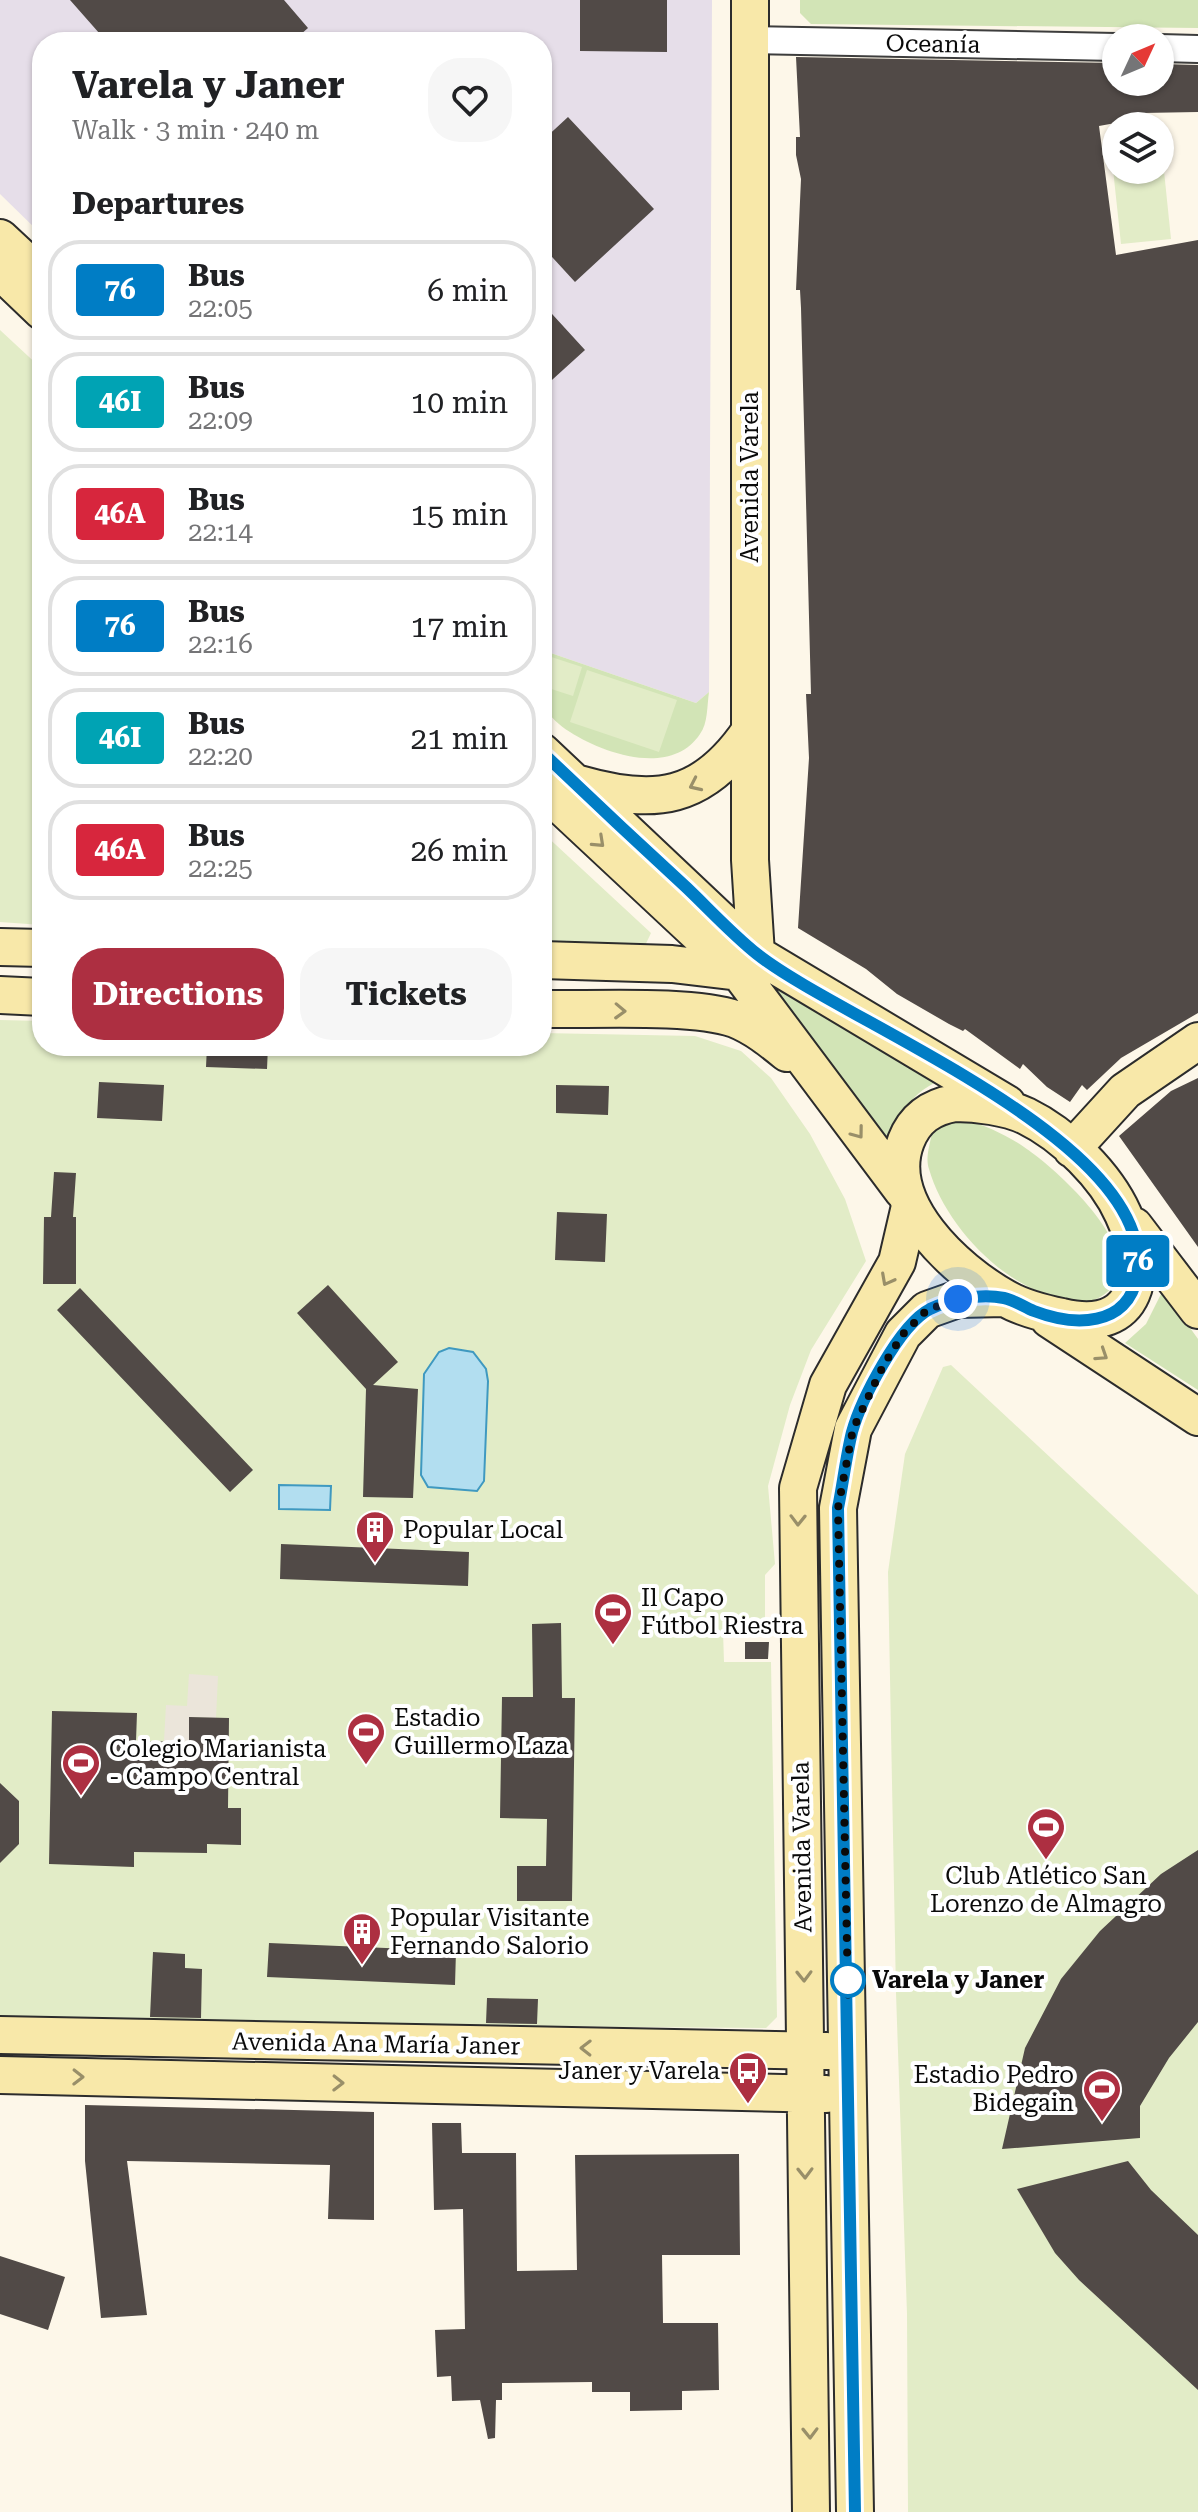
<!DOCTYPE html>
<meta charset="utf-8">
<style>
body{margin:0;font-family:"Roboto Serif",serif;background:#f6f6f6;color:#202124;height:100vh;display:flex;flex-direction:column;font-size:30px;white-space:nowrap}
*{box-sizing:border-box;margin:0}
p{font-size:26px;color:#757577}
.icon{flex:none;width:44px;height:44px;fill:none;stroke:currentColor;stroke-width:2;stroke-linecap:round;stroke-linejoin:round}
.map{position:relative;flex:1;overflow:hidden}
.sheet{position:absolute;left:32px;top:32px;width:520px;height:1024px;display:flex;flex-direction:column;background:#fff;border-radius:32px;box-shadow:0 2px 6px #0004}
.sheet>*{flex:none}
.badge{padding:0 16px;border-radius:6px;font-size:28px;line-height:52px}
.needle{width:52px;rotate:46deg}
.controls{position:absolute;left:1102px;top:24px;display:grid;gap:16px}
.controls a{display:grid;place-items:center;width:72px;height:72px;border-radius:50%;background:#fff;box-shadow:0 2px 6px #0004;font-size:40px}
.you{position:absolute;width:40px;height:40px;margin:-20px;border:6px solid #fff;border-radius:50%;background:#1a73e8;box-shadow:0 0 0 12px #1a73e833}
.map>.badge{position:absolute;translate:-50% -50%;box-shadow:0 0 0 4px #fff}
h2{padding:0 40px;font-size:30px;line-height:72px}
.round{display:grid;place-items:center;flex:none;width:84px;height:84px;border-radius:32px;background:#f6f6f6}
.headline{display:flex;align-items:center;justify-content:space-between;height:136px;padding:0 40px}
h1{font-size:38px;font-weight:700;line-height:60px}
.button{display:flex;gap:16px;margin-top:auto;padding:16px 40px}
.button a{flex:1;height:92px;border-radius:32px;background:#ad2f41;color:#fff;font-size:32px;font-weight:700;line-height:92px;text-align:center}
.button a+a{background:#f6f6f6;color:#202124}
ul{padding:0;list-style:none}
li{display:flex;align-items:center;gap:24px;height:100px;margin:0 16px 12px;padding:0 24px;border:4px solid #e0e0e0;border-radius:32px}
li div{flex:1}
li b{display:block;font-size:30px}
li em{font-style:normal}
li .badge{min-width:88px;font-weight:700;text-align:center}
.map>svg:first-child{display:block}
</style>
<div class="map">
<svg width="1198" height="2512" viewBox="0 0 1198 2512">
<rect width="100%" height="100%" fill="#fdf7e9"/>
<path fill="#e6dee9" d="M 0,0 L 712,0 L 709,692 L 696,703 L 542,650 L 542,42 L 42,42 L 42,235 L 0,194 Z"/>
<path fill="#d2e4b6" d="M 800,0 L 1198,0 L 1198,28 L 811,24 L 800,13 Z
M 542,650 L 696,703 L 709,692 C 707,705 708,724 700,734 C 672,777 604,754 570,732 C 559,726 551,716 542,707 Z
M 768,981 L 947,1077 C 908,1093 902,1112 889,1150 L 775,1001 Z
M 964,1119 C 986,1126 1005,1134 1024,1147 C 1056,1168 1169,1268 1094,1300 C 1087,1304 1078,1301 1070,1300 C 1008,1293 945,1226 929,1169 C 925,1158 930,1144 932,1133 L 950,1121 Z
M 1163,1290 L 1198,1339 L 1198,1390 L 1125,1343 L 1146,1324 Z"/>
<path fill="#e2ecc7" d="M 1116,131 L 1116,170 L 1160,170 L 1160,132 L 1171,239 L 1121,244 L 1109,132 Z
M 0,330 L 42,369 L 42,925 L 0,922 Z
M 542,654 L 582,667 L 573,696 L 542,686 Z
M 587,670 L 677,700 L 659,752 L 570,722 Z
M 542,832 L 651,933 L 641,954 L 542,949 Z
M 0,1020 L 42,1021 L 42,1046 L 542,1046 L 542,1033 L 695,1036 L 741,1051 L 771,1078 L 810,1134 L 845,1199 L 866,1261 L 811,1350 L 790,1405 L 768,1486 L 775,1564 L 765,1575 L 765,1623 L 771,1630 L 723,1631 L 724,1662 L 771,1662 L 777,2017 L 766,2028 L 0,2022 Z
M 951,1365 L 1198,1595 L 1198,2512 L 908,2512 L 907,2314 L 896,1993 L 888,1572 L 905,1454 L 943,1367 Z"/>
<path fill="#ebe5da" d="M 189,1674 L 218,1676 L 216,1718 L 190,1717 L 189,1742 L 164,1741 L 166,1705 L 187,1706 Z"/>
<path fill="#b2def0" stroke="#3f99c0" stroke-width="2" d="M 449,1348 L 473,1352 L 486,1369 L 488,1381 L 484,1481 L 477,1491 L 428,1487 L 421,1475 L 424,1374 L 439,1352 Z
M 279,1485 L 331,1486 L 330,1510 L 279,1509 Z"/>
<path fill="#514a47" d="M 70,0 L 284,0 L 308,28 L 292,42 L 107,42 Z
M 580,0 L 667,0 L 667,52 L 580,51 Z
M 796,57 L 1116,63 L 1116,82 L 1160,82 L 1160,64 L 1198,65 L 1198,112 L 1142,113 L 1143,118 L 1099,126 L 1116,255 L 1198,240 L 1198,1013 L 1121,1058 L 1087,1090 L 1082,1085 L 1070,1102 L 1047,1087 L 1023,1064 L 1020,1069 L 965,1029 L 963,1031 L 949,1024 L 897,994 L 866,969 L 798,928 L 809,758 L 806,694 L 811,694 L 801,308 L 800,290 L 796,290 L 801,179 L 796,155 L 796,137 L 800,137 Z
M 568,117 L 654,209 L 575,282 L 542,246 L 542,141 Z
M 542,303 L 585,350 L 542,389 Z
M 207,1046 L 268,1046 L 267,1069 L 206,1067 Z
M 1198,1078 L 1198,1247 L 1119,1136 L 1171,1091 Z
M 99,1082 L 164,1085 L 162,1121 L 97,1118 Z
M 556,1085 L 609,1086 L 608,1115 L 556,1113 Z
M 54,1172 L 76,1173 L 73,1217 L 76,1217 L 76,1284 L 43,1284 L 44,1217 L 51,1217 Z
M 557,1212 L 607,1214 L 605,1262 L 555,1260 Z
M 328,1285 L 398,1362 L 373,1385 L 418,1389 L 413,1498 L 363,1497 L 366,1389 L 297,1313 Z
M 80,1288 L 253,1470 L 230,1492 L 57,1310 Z
M 281,1544 L 469,1552 L 468,1586 L 280,1579 Z
M 561,1623 L 562,1698 L 575,1698 L 572,1901 L 517,1901 L 517,1866 L 546,1866 L 547,1819 L 500,1818 L 502,1697 L 533,1697 L 532,1624 Z
M 745,1642 L 769,1642 L 768,1659 L 745,1659 Z
M 52,1711 L 137,1713 L 136,1741 L 189,1742 L 189,1717 L 229,1718 L 228,1808 L 241,1808 L 241,1845 L 207,1844 L 207,1853 L 134,1852 L 134,1867 L 49,1864 Z
M 0,1783 L 19,1801 L 19,1844 L 0,1863 Z
M 1198,1850 L 1198,2022 L 1169,2058 L 1140,2106 L 1140,2138 L 1002,2149 L 1025,2048 L 1061,1979 L 1100,1931 L 1161,1874 Z
M 269,1943 L 456,1951 L 455,1985 L 267,1977 Z
M 153,1952 L 185,1954 L 185,1968 L 202,1969 L 201,2018 L 150,2017 Z
M 487,1998 L 538,1999 L 537,2024 L 486,2023 Z
M 85,2105 L 374,2112 L 374,2220 L 328,2219 L 330,2165 L 127,2161 L 147,2315 L 101,2318 L 85,2161 Z
M 432,2123 L 461,2123 L 462,2153 L 516,2153 L 517,2271 L 577,2270 L 575,2155 L 739,2154 L 740,2255 L 662,2255 L 663,2323 L 718,2323 L 719,2390 L 682,2391 L 682,2410 L 630,2411 L 630,2392 L 592,2392 L 592,2382 L 502,2383 L 502,2400 L 496,2400 L 495,2438 L 488,2439 L 480,2400 L 452,2401 L 451,2376 L 437,2377 L 435,2330 L 465,2329 L 463,2209 L 434,2210 Z
M 1128,2161 L 1151,2190 L 1198,2235 L 1198,2390 L 1079,2280 L 1055,2253 L 1017,2189 Z
M 0,2256 L 65,2277 L 48,2330 L 0,2314 Z"/>
<g fill="none" stroke-linecap="round" stroke-linejoin="round">
<g stroke="#3d3d3d" stroke-width="30">
<path id="street" d="M 750,40 L 1116,47
M 1160,48 L 1198,49"/>
</g>
<g stroke="#2c2c2c" stroke-width="40">
<path id="secondary" d="M 750,0 L 750,860 L 756,954
M 0,238 L 42,277
M 0,271 L 42,311
M 542,752 L 756,954 L 1007,1104
M 579,784 C 655,806 703,800 750,731
M 542,788 L 739,972 L 903,1191
M 0,947 L 42,948
M 542,960 L 672,964 L 739,972
M 0,995 L 42,997
M 542,1009 C 591,1010 693,1004 735,1019 C 755,1027 771,1040 787,1053
M 955,1103 C 977,1103 1007,1107 1026,1116 C 1065,1135 1106,1176 1123,1214 C 1150,1271 1139,1335 1062,1317 C 1042,1313 1022,1308 1005,1298 C 955,1270 882,1203 906,1141 C 915,1118 931,1107 955,1103 Z
M 1072,1149 L 1125,1091 L 1198,1041
M 1134,1226 L 1198,1310
M 1049,1319 L 1198,1417
M 0,2035 L 827,2051
M 0,2075 L 826,2094
M 811,2512 L 798,1488 L 828,1385 L 897,1262 L 910,1206
M 855,2512 L 838,1508 L 853,1429 L 903,1334 L 927,1310 L 958,1299 L 1005,1298"/>
</g>
<use href="#street" stroke="#fff" stroke-width="26"/>
<use href="#secondary" stroke="#f8e8a9" stroke-width="36"/>
</g>
<defs><path id="oneway-chevron" d="M-2-3.5L2.5 0L-2 3.5" fill="none" stroke-width="1.6" stroke-linecap="round" stroke-linejoin="round" transform="scale(2)"/></defs>
<g stroke="#998f69">
<use href="#oneway-chevron" transform="translate(695 785) rotate(155)"/>
<use href="#oneway-chevron" transform="translate(599 842) rotate(43)"/>
<use href="#oneway-chevron" transform="translate(620 1011) rotate(2)"/>
<use href="#oneway-chevron" transform="translate(858 1133) rotate(53)"/>
<use href="#oneway-chevron" transform="translate(887 1280) rotate(118)"/>
<use href="#oneway-chevron" transform="translate(1102 1355) rotate(33)"/>
<use href="#oneway-chevron" transform="translate(798 1520) rotate(91)"/>
<use href="#oneway-chevron" transform="translate(804 1976) rotate(89)"/>
<use href="#oneway-chevron" transform="translate(586 2048) rotate(-179)"/>
<use href="#oneway-chevron" transform="translate(78 2077) rotate(1)"/>
<use href="#oneway-chevron" transform="translate(338 2083) rotate(1)"/>
<use href="#oneway-chevron" transform="translate(805 2173) rotate(89)"/>
<use href="#oneway-chevron" transform="translate(810 2433) rotate(89)"/>
</g>
<g fill="none" stroke-linecap="round" stroke-linejoin="round">
<g stroke="#fff" stroke-width="18">
<path id="line" d="M 542,752 C 590,798 638,843 687,888 C 710,910 732,934 757,954 C 844,1023 1160,1142 1137,1276 C 1128,1328 1073,1326 1034,1311 C 1024,1307 1014,1300 1004,1298 C 981,1293 951,1299 930,1309 C 899,1325 861,1400 852,1432 C 846,1457 843,1483 838,1508 L 855,2512"/>
</g>
<use href="#line" stroke="#007dc5" stroke-width="12"/>
<path stroke="#0a0a0a" stroke-width="8" stroke-dasharray="0 14.4" d="M 848,1980 L 848,1995 L 838,1508 L 853,1429 L 883,1366 L 903,1334 L 927,1310 L 958,1299"/>
</g>
<defs>
<g id="building-pin" transform="scale(2)"><path d="M0 17L-7.5 6A9.5 9.5 0 1 1 7.5 6Z" fill="#ad2f41" stroke="#fff"/><path d="M-4-6H4V6H1V3H-1V6H-4ZM-2.5-4.3h1.7v1.8h-1.7ZM.8-4.3h1.7v1.8H.8ZM-2.5-1h1.7V.8h-1.7ZM.8-1h1.7V.8H.8Z" fill="#fff"/></g>
<g id="stadium-pin" transform="scale(2)"><path d="M0 17L-7.5 6A9.5 9.5 0 1 1 7.5 6Z" fill="#ad2f41" stroke="#fff"/><path d="M0-5a6.5 5 0 1 0 0 10a6.5 5 0 1 0 0-10ZM-3.5-1.8h7v3.6h-7Z" fill="#fff"/></g>
<g id="bus-pin" transform="scale(2)"><path d="M0 17L-7.5 6A9.5 9.5 0 1 1 7.5 6Z" fill="#ad2f41" stroke="#fff"/><path d="M-5-6H5V4H4V6H2V4H-2V6H-4V4H-5ZM-3.5-4V0h7V-4ZM-3.5 1.2v1.5H-2V1.2ZM2 1.2v1.5H3.5V1.2Z" fill="#fff"/></g>
</defs>
<g fill-rule="evenodd">
<use href="#building-pin" x="375" y="1530"/>
<use href="#stadium-pin" x="613" y="1612"/>
<use href="#stadium-pin" x="366" y="1732"/>
<use href="#stadium-pin" x="81" y="1763"/>
<use href="#stadium-pin" x="1046" y="1827"/>
<use href="#building-pin" x="362" y="1932"/>
<use href="#bus-pin" x="748" y="2071"/>
<use href="#stadium-pin" x="1102" y="2089"/>
</g>
<circle fill="#fff" stroke="#007dc5" stroke-width="4" cx="848" cy="1980" r="16"/>
<g text-anchor="middle" dominant-baseline="central" stroke-width="8" stroke-linejoin="round" paint-order="stroke">
<g font-size="24" fill="#0a0a0a" stroke="#fff">
<text transform="translate(933 44) rotate(1)">Oceanía</text>
<text transform="translate(750 477) rotate(-90)">Avenida Varela</text>
<text transform="translate(802 1847) rotate(-91)">Avenida Varela</text>
<text transform="translate(376 2044) rotate(1)">Avenida Ana María Janer</text>
</g>
<g font-size="24" fill="#0a0a0a" stroke="#fff" text-anchor="start">
<text x="403" y="1530">Popular Local</text>
<text x="641" y="1598">Il Capo<tspan x="641" dy="28">Fútbol Riestra</tspan></text>
<text x="394" y="1718">Estadio<tspan x="394" dy="28">Guillermo Laza</tspan></text>
<text x="109" y="1749">Colegio Marianista<tspan x="109" dy="28">- Campo Central</tspan></text>
<text x="1046" y="1876" text-anchor="middle">Club Atlético San<tspan x="1046" dy="28">Lorenzo de Almagro</tspan></text>
<text x="390" y="1918">Popular Visitante<tspan x="390" dy="28">Fernando Salorio</tspan></text>
<text x="720" y="2071" text-anchor="end">Janer y Varela</text>
<text x="1074" y="2075" text-anchor="end">Estadio Pedro<tspan x="1074" dy="28">Bidegain</tspan></text>
</g>
<g font-size="24" font-weight="bold" fill="#0a0a0a" stroke="#fff" text-anchor="start">
<text x="872" y="1980">Varela y Janer</text>
</g>
</g>
</svg>
<div class="controls">
<a><svg class="needle" viewBox="-14 -14 28 28"><path d="M0-13l5 13h-10z" fill="#e53935"/><path d="M0 13l5-13h-10z" fill="#757577"/></svg></a>
<a><svg class="icon" aria-label="layers" viewBox="0 0 24 24"><path d="M12 4l9 5-9 5-9-5zM3 14l9 5 9-5"/></svg></a>
</div>
<div class="you" style="left:958px;top:1299px"></div>
<b class="badge" style="left:1138px;top:1261px;background:#007dc5;color:#fff">76</b>
<section class="sheet">
<div class="headline"><div><h1>Varela y Janer</h1><p>Walk · 3 min · 240 m</p></div><a class="round"><svg class="icon" aria-label="heart" viewBox="0 0 24 24"><path d="M12 20l-8-8c-3-5 5-10 8-4 3-6 11-1 8 4z"/></svg></a></div>
<h2>Departures</h2>
<ul>
<li><span class="badge" style="background:#007dc5;color:#fff">76</span><div><b>Bus</b><p>22:05</p></div><em>6 min</em></li>
<li><span class="badge" style="background:#00a3b4;color:#fff">46I</span><div><b>Bus</b><p>22:09</p></div><em>10 min</em></li>
<li><span class="badge" style="background:#d7263d;color:#fff">46A</span><div><b>Bus</b><p>22:14</p></div><em>15 min</em></li>
<li><span class="badge" style="background:#007dc5;color:#fff">76</span><div><b>Bus</b><p>22:16</p></div><em>17 min</em></li>
<li><span class="badge" style="background:#00a3b4;color:#fff">46I</span><div><b>Bus</b><p>22:20</p></div><em>21 min</em></li>
<li><span class="badge" style="background:#d7263d;color:#fff">46A</span><div><b>Bus</b><p>22:25</p></div><em>26 min</em></li>
</ul>
<div class="button"><a>Directions</a><a>Tickets</a></div>
</section>
</div>
